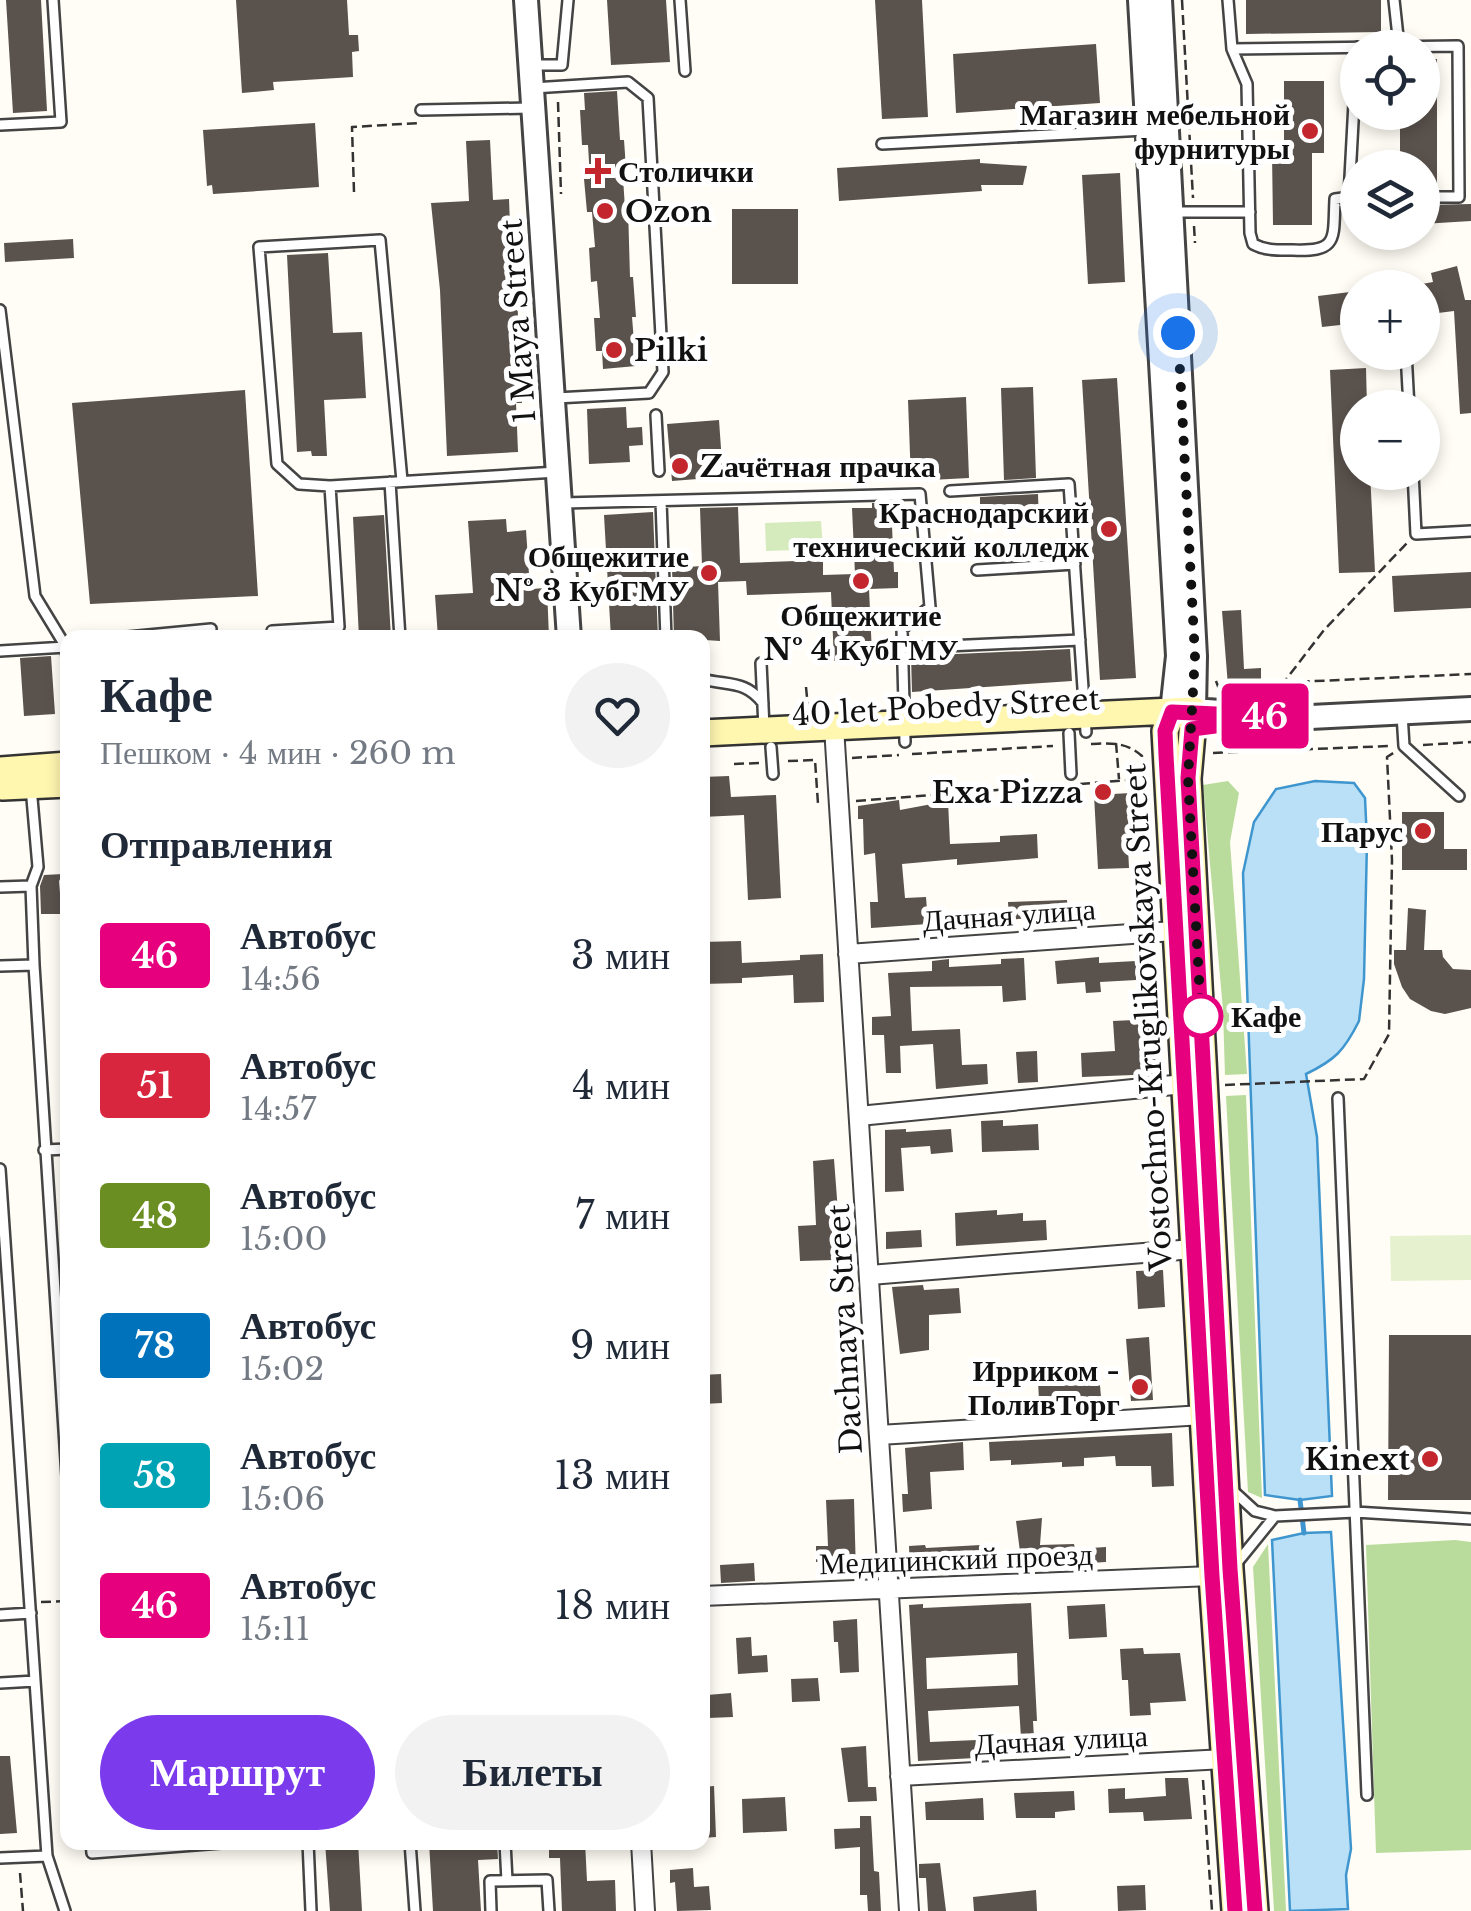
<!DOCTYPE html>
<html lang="ru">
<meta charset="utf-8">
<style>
body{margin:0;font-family:"Libre Baskerville",serif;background:#f2f2f3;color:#1f2937;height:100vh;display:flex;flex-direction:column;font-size:38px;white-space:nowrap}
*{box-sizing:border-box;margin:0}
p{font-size:32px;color:#747a83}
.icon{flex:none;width:55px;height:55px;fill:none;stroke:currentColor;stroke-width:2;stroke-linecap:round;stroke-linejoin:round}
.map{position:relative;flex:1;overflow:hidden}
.side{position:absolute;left:60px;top:630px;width:650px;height:1220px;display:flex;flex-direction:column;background:#fff;border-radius:20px;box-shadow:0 5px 15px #0003}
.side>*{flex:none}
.badge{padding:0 20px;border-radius:8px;font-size:35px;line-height:65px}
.fabs{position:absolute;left:1340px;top:30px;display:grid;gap:20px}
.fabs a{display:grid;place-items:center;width:100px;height:100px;border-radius:50%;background:#fff;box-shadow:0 5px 15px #0003;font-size:50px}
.you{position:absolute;width:50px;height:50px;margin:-25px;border:8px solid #fff;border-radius:50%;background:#1a73e8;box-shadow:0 0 0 15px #1a73e833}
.map>.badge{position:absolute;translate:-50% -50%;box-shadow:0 0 0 5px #fff}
h2{padding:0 40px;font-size:38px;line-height:90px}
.round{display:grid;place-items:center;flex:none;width:105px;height:105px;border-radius:52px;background:#f2f2f3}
.head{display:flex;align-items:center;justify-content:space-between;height:170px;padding:0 40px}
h1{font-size:48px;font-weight:800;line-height:75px}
.action{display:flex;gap:20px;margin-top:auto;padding:20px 40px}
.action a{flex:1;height:115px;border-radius:60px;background:#7c3aed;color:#fff;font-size:40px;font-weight:800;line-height:115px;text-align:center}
.action a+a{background:#f2f2f3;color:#1f2937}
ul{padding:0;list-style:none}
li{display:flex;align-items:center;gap:30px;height:130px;padding:0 40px}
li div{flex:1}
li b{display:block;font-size:38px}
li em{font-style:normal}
li .badge{min-width:110px;font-weight:700;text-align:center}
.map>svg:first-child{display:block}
</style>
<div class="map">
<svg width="1471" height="1911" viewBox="0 0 1471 1911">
<rect width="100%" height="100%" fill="#fffdf5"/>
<path fill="#d5ebbd" d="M 821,521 L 823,549 L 766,551 L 765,523 Z"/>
<path fill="#b9dc9c" d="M 1228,781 L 1239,793 L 1230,842 L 1247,1074 L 1225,1075 L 1223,1010 L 1203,785 Z
M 1246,1095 L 1262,1498 L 1248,1492 L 1226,1096 Z
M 1455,1540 L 1471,1542 L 1471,1850 L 1376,1853 L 1366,1545 Z
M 1268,1544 L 1286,1911 L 1274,1911 L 1253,1567 Z"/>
<path fill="#e6f2cf" d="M 1471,1235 L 1471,1280 L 1391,1281 L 1390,1236 Z"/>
<path fill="#b9e0f7" stroke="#3f96cf" stroke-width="2.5" d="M 1315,781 L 1354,783 L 1365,798 L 1367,841 L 1364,979 L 1359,1021 C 1344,1051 1335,1060 1306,1074 L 1317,1137 L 1332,1496 L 1300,1500 L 1265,1495 L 1243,873 L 1254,822 L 1276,789 Z
M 1331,1532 L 1351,1849 L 1346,1875 L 1348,1909 L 1290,1911 L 1272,1540 L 1304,1533 Z"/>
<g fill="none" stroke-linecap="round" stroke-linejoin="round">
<path stroke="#3f96cf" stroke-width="5" d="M 1300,1500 L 1304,1533"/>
</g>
<path fill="#5a524d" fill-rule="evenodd" d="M 6,0 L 41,0 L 47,111 L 13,113 Z
M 236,0 L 347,0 L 349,35 L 358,35 L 359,51 L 352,52 L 353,77 L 273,82 L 274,90 L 242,93 Z
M 607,0 L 666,0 L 670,62 L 611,65 Z
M 875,0 L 922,0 L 928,117 L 882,119 Z
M 1246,0 L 1381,0 L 1381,32 L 1246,34 Z
M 1096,44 L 1100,103 L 956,113 L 953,54 Z
M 1422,59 L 1437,59 L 1437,189 L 1422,189 L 1422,168 L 1400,168 L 1400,112 L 1422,112 Z
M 1284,81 L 1324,81 L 1324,153 L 1312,153 L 1312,225 L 1273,225 L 1272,153 L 1284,153 Z
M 617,91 L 620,140 L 624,140 L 625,154 L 626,178 L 623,178 L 625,208 L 628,207 L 630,277 L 633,277 L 636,317 L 632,317 L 636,366 L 603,369 L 602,351 L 596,351 L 594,318 L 600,318 L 597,281 L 591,282 L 589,248 L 595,247 L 592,212 L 587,212 L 584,179 L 590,179 L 588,145 L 582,145 L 580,110 L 585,110 L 584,93 Z
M 315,123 L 319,187 L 213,194 L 212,185 L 207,186 L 203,130 Z
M 490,140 L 493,200 L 509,199 L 511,251 L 515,251 L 522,403 L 516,403 L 518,452 L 447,456 L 440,290 L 431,203 L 469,201 L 466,141 Z
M 980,159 L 980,163 L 1027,166 L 1023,185 L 981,185 L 982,191 L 839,201 L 837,168 Z
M 1120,173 L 1125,282 L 1088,284 L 1082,175 Z
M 1471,204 L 1471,221 L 1422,224 L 1422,205 Z
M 732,209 L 798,209 L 798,284 L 732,284 Z
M 73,239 L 74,258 L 5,262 L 4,243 Z
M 328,253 L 333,333 L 362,332 L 366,398 L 324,400 L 327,456 L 312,456 L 311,451 L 297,452 L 287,255 Z
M 1457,266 L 1465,300 L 1471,300 L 1471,413 L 1460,414 L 1454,311 L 1422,315 L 1422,284 L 1433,282 L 1431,273 Z
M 1358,291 L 1358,323 L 1322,327 L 1318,296 Z
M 1366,368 L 1367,408 L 1358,408 L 1358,472 L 1370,472 L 1375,572 L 1339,573 L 1330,370 Z
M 1117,378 L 1136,678 L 1100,680 L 1082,380 Z
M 1033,387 L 1036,478 L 1004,480 L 1001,388 Z
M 245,390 L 258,596 L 90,604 L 72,403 Z
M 966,397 L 969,478 L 911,481 L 908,400 Z
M 626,407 L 627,428 L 642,427 L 643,445 L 629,446 L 630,462 L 589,464 L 587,409 Z
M 719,420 L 723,477 L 672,481 L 667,424 Z
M 1038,494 L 1039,523 L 980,523 L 980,497 Z
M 872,503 L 891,503 L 894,572 L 898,572 L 898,588 L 869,589 L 872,654 L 851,654 L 852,660 L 834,661 L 831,592 L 747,595 L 746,581 L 718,582 L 720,641 L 674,638 L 672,568 L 702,566 L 700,508 L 738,507 L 740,563 L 823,560 L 823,575 L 855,574 L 852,508 L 872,508 Z
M 653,512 L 658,638 L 611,638 L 604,515 Z
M 384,515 L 391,638 L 359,638 L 353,517 Z
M 506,519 L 507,532 L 526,530 L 530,589 L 547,588 L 549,638 L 438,638 L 435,595 L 473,593 L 468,521 Z
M 1471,572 L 1471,608 L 1394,612 L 1392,576 Z
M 1241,610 L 1244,669 L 1261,668 L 1261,686 L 1228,686 L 1222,611 Z
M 1070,649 L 1072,681 L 912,692 L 911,656 Z
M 51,656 L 55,714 L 24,716 L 20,658 Z
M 729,776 L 731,797 L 776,795 L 781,898 L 748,900 L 744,815 L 702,817 L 702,777 Z
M 1131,793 L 1133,847 L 1128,848 L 1129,868 L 1098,869 L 1094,795 Z
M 899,800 L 900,810 L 948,801 L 950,844 L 1000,842 L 1000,836 L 1037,834 L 1038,858 L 957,865 L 957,859 L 902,864 L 905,898 L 926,897 L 928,924 L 871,928 L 870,902 L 878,902 L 875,853 L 864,855 L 863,819 L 858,819 L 858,806 Z
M 1402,812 L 1444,812 L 1444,849 L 1467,849 L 1467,870 L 1402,870 Z
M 63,874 L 59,881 L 60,893 L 68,900 L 68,914 L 41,914 L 40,886 L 44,875 Z
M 1067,900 L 1068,914 L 1009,920 L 1008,902 Z
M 1408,908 L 1426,910 L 1424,950 L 1442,950 L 1443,957 L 1453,969 L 1471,970 L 1471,1008 L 1445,1014 L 1431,1011 L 1410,999 L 1402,987 L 1394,964 L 1394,950 L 1406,950 Z
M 741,941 L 742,963 L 800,960 L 800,955 L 823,954 L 824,1002 L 794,1003 L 793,975 L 742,978 L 742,983 L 702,984 L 702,942 Z
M 1099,957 L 1099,963 L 1136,961 L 1136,980 L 1100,982 L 1101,992 L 1086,993 L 1085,982 L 1057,984 L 1055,961 Z
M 1024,958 L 1026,1000 L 1003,1002 L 1002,986 L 910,987 L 912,1031 L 960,1029 L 962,1065 L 987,1064 L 988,1084 L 936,1089 L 933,1044 L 900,1046 L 901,1073 L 886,1073 L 884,1035 L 872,1035 L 872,1017 L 891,1016 L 888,973 L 932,971 L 932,961 L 949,959 L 949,967 L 1001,964 L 1001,959 Z
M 1155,1019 L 1158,1074 L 1082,1077 L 1081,1053 L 1115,1051 L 1113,1021 Z
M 1037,1051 L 1038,1082 L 1018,1083 L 1016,1052 Z
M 1003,1120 L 1003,1126 L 1038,1124 L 1039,1150 L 982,1152 L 981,1121 Z
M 906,1129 L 906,1132 L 951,1129 L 953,1152 L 931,1154 L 930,1146 L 901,1148 L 904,1191 L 885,1192 L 885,1130 Z
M 834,1159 L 838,1212 L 831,1212 L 834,1260 L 800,1261 L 798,1226 L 816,1225 L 813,1161 Z
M 997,1210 L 997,1215 L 1023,1213 L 1023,1221 L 1046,1220 L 1047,1240 L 956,1246 L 955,1213 Z
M 921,1230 L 922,1247 L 886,1249 L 886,1232 Z
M 1163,1270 L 1165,1307 L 1138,1309 L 1136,1271 Z
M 923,1285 L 924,1290 L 959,1288 L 961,1313 L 929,1315 L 929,1350 L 900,1354 L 892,1287 Z
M 1389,1335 L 1471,1335 L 1471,1500 L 1388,1500 Z
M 1149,1337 L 1153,1400 L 1131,1401 L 1126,1339 Z
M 721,1374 L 722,1403 L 702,1404 L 702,1375 Z
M 1099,1374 L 1101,1397 L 1039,1400 L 1038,1381 L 1086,1379 L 1085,1375 Z
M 1172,1433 L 1174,1486 L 1152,1487 L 1151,1466 L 1116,1466 L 1115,1456 L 1084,1458 L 1084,1466 L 1062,1467 L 1062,1462 L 1011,1465 L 1011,1460 L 990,1461 L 989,1442 Z
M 963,1442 L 964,1470 L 930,1472 L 932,1509 L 903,1512 L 902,1494 L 908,1494 L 905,1448 Z
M 854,1499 L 856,1575 L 838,1576 L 837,1561 L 816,1562 L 816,1546 L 828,1546 L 826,1500 Z
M 1042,1518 L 1040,1545 L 1074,1544 L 1075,1549 L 1106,1547 L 1106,1562 L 1022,1567 L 1016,1521 Z
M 925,1545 L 926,1548 L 981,1545 L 983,1570 L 910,1572 L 909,1546 Z
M 754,1563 L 755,1581 L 721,1583 L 720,1565 Z
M 1031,1603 L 1037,1721 L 1033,1721 L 1035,1755 L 918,1761 L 909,1605 L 923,1604 L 923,1608 ZM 1017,1653 L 1018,1685 L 927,1689 L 926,1658 ZM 1019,1706 L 1021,1738 L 930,1742 L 928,1711 Z
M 1105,1604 L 1107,1637 L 1069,1639 L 1067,1606 Z
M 857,1619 L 859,1672 L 840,1673 L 838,1642 L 834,1642 L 833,1621 Z
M 751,1637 L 752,1656 L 767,1655 L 768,1672 L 738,1674 L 736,1638 Z
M 1143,1648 L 1144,1654 L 1180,1653 L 1186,1701 L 1150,1703 L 1151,1715 L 1130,1716 L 1128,1680 L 1122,1680 L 1120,1649 Z
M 818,1678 L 820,1701 L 792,1702 L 791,1679 Z
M 731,1693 L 733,1717 L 708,1718 L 707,1695 Z
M 866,1746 L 868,1787 L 876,1787 L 877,1801 L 848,1802 L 841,1748 Z
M 0,1756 L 10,1756 L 17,1833 L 0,1834 Z
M 1165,1778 L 1188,1778 L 1192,1819 L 1144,1821 L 1143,1812 L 1109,1813 L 1108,1789 L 1125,1788 L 1125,1799 L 1166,1796 Z
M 714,1786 L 716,1837 L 702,1838 L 702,1787 Z
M 1074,1791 L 1075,1810 L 1055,1812 L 1055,1818 L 1016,1818 L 1014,1793 Z
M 785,1797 L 787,1831 L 743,1833 L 742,1799 Z
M 983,1798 L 984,1820 L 926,1820 L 925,1802 Z
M 860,1816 L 871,1816 L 874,1871 L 879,1872 L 881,1911 L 868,1911 L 867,1895 L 860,1895 L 860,1847 L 835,1849 L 834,1829 L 860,1828 Z
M 325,1842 L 358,1842 L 362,1911 L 330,1911 Z
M 429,1842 L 497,1842 L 498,1859 L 478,1860 L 481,1911 L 433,1911 Z
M 549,1842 L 585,1842 L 587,1881 L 615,1880 L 616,1911 L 562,1911 L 560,1858 L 549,1858 Z
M 940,1863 L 946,1911 L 928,1911 L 926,1878 L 919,1878 L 919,1864 Z
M 693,1868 L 694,1887 L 709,1886 L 711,1910 L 677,1911 L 675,1882 L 670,1883 L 670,1870 Z
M 1145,1885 L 1146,1910 L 1118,1911 L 1117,1886 Z
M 1036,1890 L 1037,1911 L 974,1911 L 973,1897 Z"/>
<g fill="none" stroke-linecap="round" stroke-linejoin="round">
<g stroke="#444" stroke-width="14">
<path id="service" d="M 680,0 L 685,71
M 1228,0 L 1232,49 L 1247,84 L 1250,233 L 1253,244 C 1266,251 1279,250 1293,250 C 1339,252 1333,239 1335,199 L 1358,196
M 1394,0 L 1399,46
M 1232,49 L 1458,46 L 1459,197 L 1422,197
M 533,65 L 562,65 L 568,0
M 533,88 L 628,82 L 648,98 L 663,372 L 649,393 L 556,398
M 421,110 L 530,108
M 0,125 L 61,122 L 53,0
M 882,144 L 1145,130
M 1349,196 L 1357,47
M 1172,212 L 1250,212
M 0,310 L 35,596 L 66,647 L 68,667
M 1406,352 L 1409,408
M 656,415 L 659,471
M 1413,472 L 1416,534 L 1471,531
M 390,482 L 400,638
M 330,486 L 299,484 L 277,464 L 259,247 L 380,240 L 402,481
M 950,491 L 1069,484 L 1086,732
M 661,501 L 666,638
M 563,503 L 920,494 L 930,607 L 902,629 L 905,742
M 977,570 L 1075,564
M 117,638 L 211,629
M 272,638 L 272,631 L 339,627 L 330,486 L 557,472
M 903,648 L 1080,640
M 0,651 L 66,647
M 761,663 L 764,728
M 702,679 C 729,686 745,680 763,703
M 1402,714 L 1404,746 L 1459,796
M 1069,733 L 1071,774
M 771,747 L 773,774
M 68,749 L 68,750
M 31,787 L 38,867 L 31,886 L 34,965 L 68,1492
M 67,881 L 68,892
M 0,887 L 31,886
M 0,966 L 34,965
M 1338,1098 L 1367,1795
M 44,1150 L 68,1149
M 0,1169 L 47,1856 L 65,1911
M 1231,1489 L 1255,1511 L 1275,1516 L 1355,1512 L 1471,1519
M 1236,1564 L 1275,1516
M 0,1615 L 31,1613
M 0,1683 L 35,1681
M 91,1842 L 92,1853 L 234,1842
M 308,1842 L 311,1911
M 410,1842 L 415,1911
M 505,1842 L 507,1881
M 0,1858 L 47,1856
M 491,1911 L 490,1881 L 547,1880 L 549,1911"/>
</g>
<g stroke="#444" stroke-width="22">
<path id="minor" d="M 834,727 L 909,1911
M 848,954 L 1174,931
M 859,1116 L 1184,1084
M 870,1275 L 1193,1249
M 879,1435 L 1203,1415
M 702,1596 L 1212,1576
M 900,1776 L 1225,1759
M 641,1842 L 645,1911"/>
</g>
<g stroke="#444" stroke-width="28">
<path id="tertiary" d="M 526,0 L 569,638
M 1140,0 L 1178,656 L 1172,712
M 1160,0 L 1195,656 L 1194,710 L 1284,717
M 1270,719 L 1471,709"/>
</g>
<g stroke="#333" stroke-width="30">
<path id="secondary" d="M 1172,712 L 1165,731 L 1212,1576 L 1235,1911
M 702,733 L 1194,710 L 1188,779 L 1192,852 L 1230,1569 L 1255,1911
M 0,770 L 68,765
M 3,787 L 68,784"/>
</g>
<path stroke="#333" stroke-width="2.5" stroke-dasharray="10 5" stroke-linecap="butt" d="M 1182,0 L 1193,198
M 558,102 L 561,194
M 354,192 L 352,127 L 419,123
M 1194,226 L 1195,243
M 1216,681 L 1219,689 L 1280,687 L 1295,682 L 1471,674
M 1281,686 L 1324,630 L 1408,542
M 806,687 L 808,708
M 1116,743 L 1119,779
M 1091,744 C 1112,743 1126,742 1142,756 L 1148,828
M 1423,745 L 1471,742
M 1213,753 L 1390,746
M 912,754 L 1053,746
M 852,758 L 899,755
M 788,761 L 815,760 L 818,804
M 734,764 L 760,763
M 1080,784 L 1142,779
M 856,801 L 1062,785
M 1225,1085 L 1364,1079 L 1389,1034 L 1392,860 L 1387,757 L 1395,752
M 41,1602 L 68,1601
M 1203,1780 L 1212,1911
M 20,1873 L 23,1911"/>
<use href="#service" stroke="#fff" stroke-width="9"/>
<use href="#minor" stroke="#fff" stroke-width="18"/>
<use href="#tertiary" stroke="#fff" stroke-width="22"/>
<use href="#secondary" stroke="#fff6b0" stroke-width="25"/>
</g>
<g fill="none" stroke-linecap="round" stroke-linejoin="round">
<g stroke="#fff" stroke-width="22">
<path id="line" d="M 1235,1911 L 1212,1576 L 1166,755 L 1165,731 L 1172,712 L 1284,717 L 1192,729 L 1188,778 L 1230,1569 L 1255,1911"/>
</g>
<use href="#line" stroke="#e6007e" stroke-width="15"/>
<path stroke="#111" stroke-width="10" stroke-dasharray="0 18" d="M 1178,333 L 1195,656 L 1188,778 L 1201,1016"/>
</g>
<g fill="#c4262e" stroke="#fff" stroke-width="4">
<circle cx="1310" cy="131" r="10"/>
<path d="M593 156h10v10h10v10h-10v10h-10v-10h-10v-10h10z"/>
<circle cx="605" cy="211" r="10"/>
<circle cx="614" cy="350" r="10"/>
<circle cx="680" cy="466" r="10"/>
<circle cx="1109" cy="529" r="10"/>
<circle cx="709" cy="573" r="10"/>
<circle cx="861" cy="581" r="10"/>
<circle cx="1103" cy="792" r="10"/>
<circle cx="1423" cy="831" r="10"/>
<circle cx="1140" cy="1387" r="10"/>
<circle cx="1430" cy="1459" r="10"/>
</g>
<circle fill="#fff" stroke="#e6007e" stroke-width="5" cx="1201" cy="1016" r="20"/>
<g text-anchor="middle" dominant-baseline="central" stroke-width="10" stroke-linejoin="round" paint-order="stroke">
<g font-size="30" font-weight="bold" fill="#111" stroke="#fff" text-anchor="end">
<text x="1290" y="114">Магазин мебельной<tspan x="1290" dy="34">фурнитуры</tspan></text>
<text x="618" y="171" text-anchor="start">Столички</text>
<text x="625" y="211" text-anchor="start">Ozon</text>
<text x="634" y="350" text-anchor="start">Pilki</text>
<text x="700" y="466" text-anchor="start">Zачётная прачка</text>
<text x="1089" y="512">Краснодарский<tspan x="1089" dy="34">технический колледж</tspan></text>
<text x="689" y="556">Общежитие<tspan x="689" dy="34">№ 3 КубГМУ</tspan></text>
<text x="861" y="615" text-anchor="middle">Общежитие<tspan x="861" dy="34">№ 4 КубГМУ</tspan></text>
<text x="1083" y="792">Exa Pizza</text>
<text x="1403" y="831">Парус</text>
<text x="1120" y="1370">Ирриком -<tspan x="1120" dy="34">ПоливТорг</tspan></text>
<text x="1410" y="1459">Kinext</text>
</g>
<g font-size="30" fill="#111" stroke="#fff">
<text transform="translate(518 321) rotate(-94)">1 Maya Street</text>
<text transform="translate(946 707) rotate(-3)">40 let Pobedy Street</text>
<text transform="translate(1009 915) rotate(-4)">Дачная улица</text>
<text transform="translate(1148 1017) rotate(-93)">Vostochno-Kruglikovskaya Street</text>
<text transform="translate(845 1329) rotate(-93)">Dachnaya Street</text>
<text transform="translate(956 1559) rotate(-2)">Медицинский проезд</text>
<text transform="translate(1061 1740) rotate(-3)">Дачная улица</text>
</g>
<g font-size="30" font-weight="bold" fill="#111" stroke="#fff" text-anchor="start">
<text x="1231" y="1016">Кафе</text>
</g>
</g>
</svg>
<div class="fabs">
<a><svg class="icon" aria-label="locate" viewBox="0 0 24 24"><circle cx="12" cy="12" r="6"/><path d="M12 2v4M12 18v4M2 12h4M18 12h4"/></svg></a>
<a><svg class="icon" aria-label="layers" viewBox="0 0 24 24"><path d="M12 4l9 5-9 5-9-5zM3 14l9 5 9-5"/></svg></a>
<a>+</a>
<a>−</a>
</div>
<div class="you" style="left:1178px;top:333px"></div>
<b class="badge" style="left:1265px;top:716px;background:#e6007e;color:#fff">46</b>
<section class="side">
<div class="head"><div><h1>Кафе</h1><p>Пешком · 4 мин · 260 m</p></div><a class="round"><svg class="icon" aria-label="heart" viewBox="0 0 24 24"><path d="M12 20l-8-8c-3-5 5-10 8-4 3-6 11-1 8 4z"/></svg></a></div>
<h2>Отправления</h2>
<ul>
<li><span class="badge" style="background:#e6007e;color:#fff">46</span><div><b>Автобус</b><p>14:56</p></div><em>3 мин</em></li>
<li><span class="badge" style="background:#d7263d;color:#fff">51</span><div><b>Автобус</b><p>14:57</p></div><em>4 мин</em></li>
<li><span class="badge" style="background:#6b8e23;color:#fff">48</span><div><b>Автобус</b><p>15:00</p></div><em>7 мин</em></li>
<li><span class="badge" style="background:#0072bc;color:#fff">78</span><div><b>Автобус</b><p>15:02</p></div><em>9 мин</em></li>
<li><span class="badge" style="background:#00a3b4;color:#fff">58</span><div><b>Автобус</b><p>15:06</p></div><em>13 мин</em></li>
<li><span class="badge" style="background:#e6007e;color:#fff">46</span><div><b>Автобус</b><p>15:11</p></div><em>18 мин</em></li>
</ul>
<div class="action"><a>Маршрут</a><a>Билеты</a></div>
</section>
</div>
